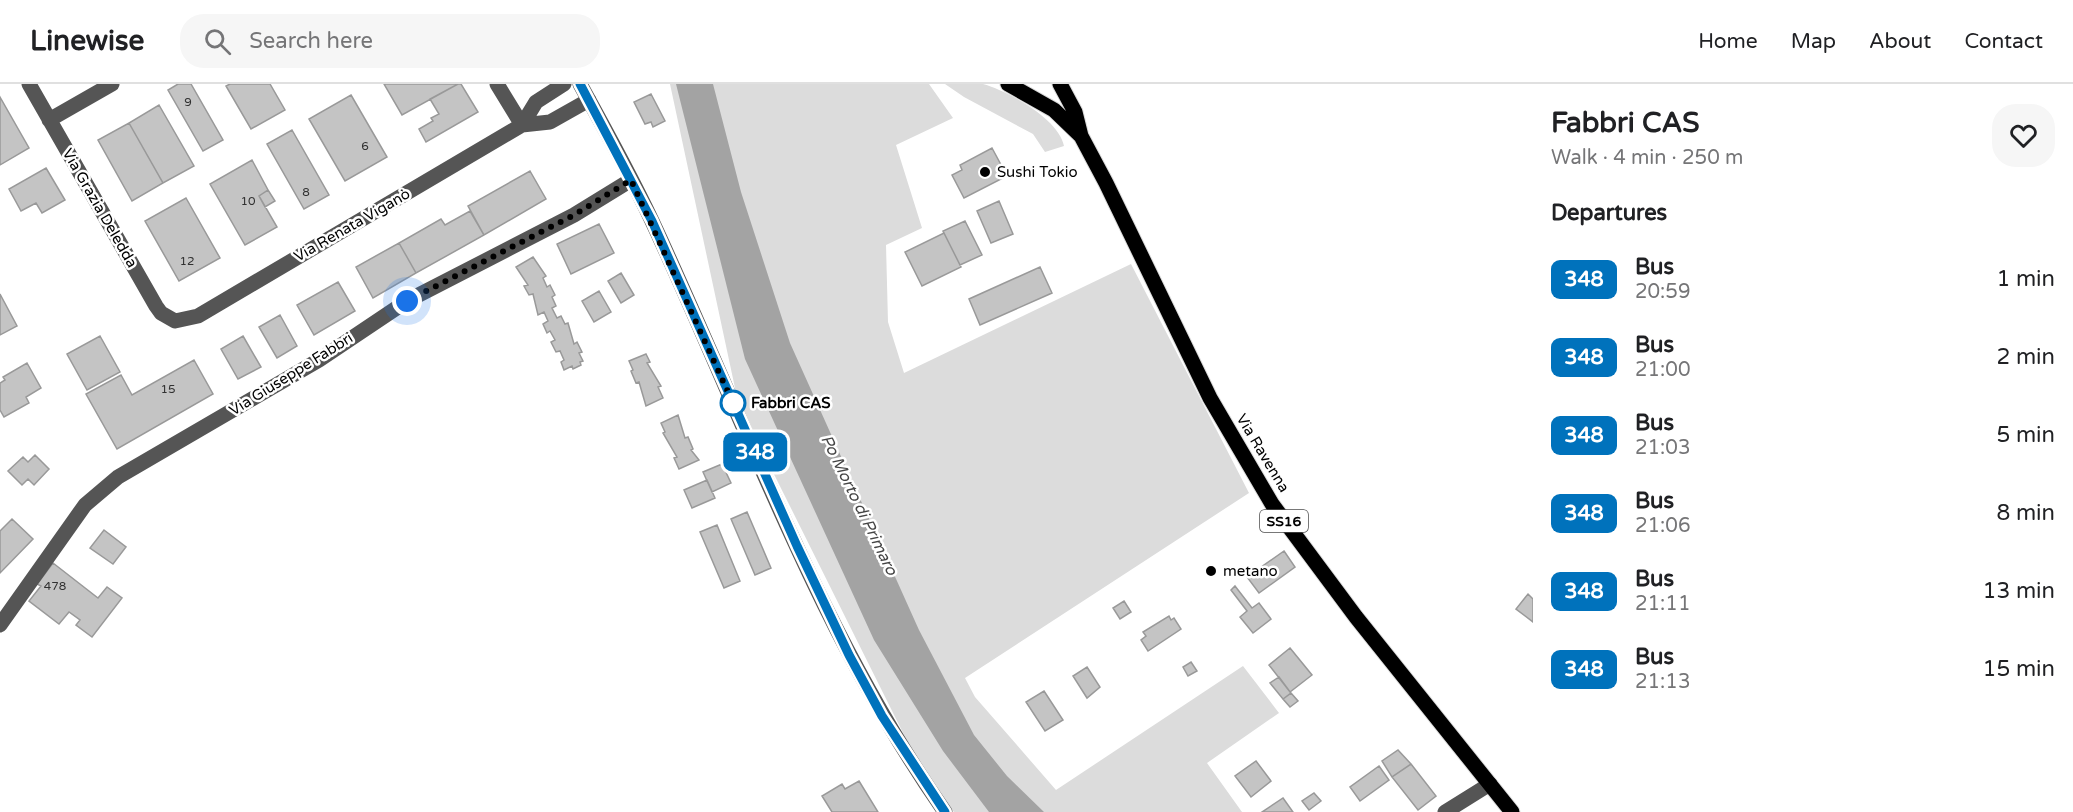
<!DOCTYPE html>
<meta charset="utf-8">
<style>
body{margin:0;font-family:"Varela Round",sans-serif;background:#f6f6f6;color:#202124;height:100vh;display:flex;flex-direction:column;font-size:22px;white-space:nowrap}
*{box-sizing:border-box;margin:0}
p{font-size:20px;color:#757577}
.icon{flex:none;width:33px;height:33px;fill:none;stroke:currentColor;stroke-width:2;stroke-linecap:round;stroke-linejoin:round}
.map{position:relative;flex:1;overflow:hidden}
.drawer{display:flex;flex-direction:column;background:#fff;width:540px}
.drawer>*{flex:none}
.badge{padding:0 12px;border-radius:9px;font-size:21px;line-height:39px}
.you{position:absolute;width:30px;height:30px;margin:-15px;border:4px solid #fff;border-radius:50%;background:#1a73e8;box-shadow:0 0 0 9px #1a73e833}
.map>.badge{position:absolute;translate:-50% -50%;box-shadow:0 0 0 3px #fff}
h2{padding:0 18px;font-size:22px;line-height:54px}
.round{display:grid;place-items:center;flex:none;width:63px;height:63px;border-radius:24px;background:#f6f6f6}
.summary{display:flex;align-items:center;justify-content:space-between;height:102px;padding:0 18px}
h1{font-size:28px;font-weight:800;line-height:45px}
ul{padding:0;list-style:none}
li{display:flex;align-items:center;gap:18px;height:78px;padding:0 18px}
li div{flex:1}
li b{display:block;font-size:22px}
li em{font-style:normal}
li .badge{min-width:66px;font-weight:700;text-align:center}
header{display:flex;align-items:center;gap:36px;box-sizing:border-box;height:84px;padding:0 30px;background:#fff;border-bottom:2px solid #e0e0e0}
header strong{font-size:28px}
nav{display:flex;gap:33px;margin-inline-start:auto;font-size:21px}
.search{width:420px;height:54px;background:#f6f6f6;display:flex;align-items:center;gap:15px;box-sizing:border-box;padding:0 21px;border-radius:24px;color:#757577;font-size:22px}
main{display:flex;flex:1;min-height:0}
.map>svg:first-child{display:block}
</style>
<header>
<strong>Linewise</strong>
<div class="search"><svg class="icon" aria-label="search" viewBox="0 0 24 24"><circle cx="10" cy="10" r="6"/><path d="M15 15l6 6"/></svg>Search here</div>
<nav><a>Home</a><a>Map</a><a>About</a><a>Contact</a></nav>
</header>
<main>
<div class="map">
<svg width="1533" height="728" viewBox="0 0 1533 728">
<rect width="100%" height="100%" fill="#fff"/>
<path fill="#dcdcdc" d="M 670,0 L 929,0 L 953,34 L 896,61 L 922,144 L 886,161 L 888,238 L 904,289 L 1131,180 L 1249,409 L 965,594 L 975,613 L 1056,706 L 1243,582 L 1279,629 L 1207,679 L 1242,728 L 954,728 L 929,701 L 738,318 Z
M 945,0 C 957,0 972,0 983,0 C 1008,7 1059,35 1064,62 L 1045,68 L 1033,50 L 964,13 Z"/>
<path fill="#a3a3a3" d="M 676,0 L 713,0 L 741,108 L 790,259 L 919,546 L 974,651 L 1007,692 L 1044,728 L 989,728 L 943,667 L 874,556 L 745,275 Z"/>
<path fill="#c4c4c4" stroke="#999" stroke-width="1.5" d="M 178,0 L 191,0 L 223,56 L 203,67 L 168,6 Z
M 230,0 L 270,0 L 285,26 L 251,45 L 226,2 Z
M 384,0 L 458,0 L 402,31 Z
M 458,0 L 461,0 L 478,28 L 426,58 L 419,45 L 433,37 L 431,34 L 439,30 L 430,15 Z
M 651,10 L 665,37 L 653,43 L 651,38 L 645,40 L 634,18 Z
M 351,11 L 387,73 L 345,97 L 309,35 Z
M 0,13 L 29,64 L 0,81 Z
M 159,21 L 194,82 L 163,99 L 129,39 Z
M 129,39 L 163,99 L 132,117 L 98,56 Z
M 292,46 L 329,111 L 304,125 L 267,60 Z
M 992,64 L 1007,92 L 964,114 L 952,91 L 962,86 L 960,81 Z
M 252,76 L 268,106 L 259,112 L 277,143 L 245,161 L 210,100 Z
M 46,84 L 65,116 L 42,129 L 36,119 L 21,127 L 9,105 Z
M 530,87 L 546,115 L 484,151 L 468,122 Z
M 268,106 L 275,117 L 265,123 L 259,112 Z
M 186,114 L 220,174 L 179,197 L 145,137 Z
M 999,117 L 1013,150 L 991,159 L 977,127 Z
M 470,127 L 484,151 L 416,189 L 399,159 L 441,135 L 445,141 Z
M 965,137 L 982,171 L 960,181 L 943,147 Z
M 599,140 L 614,169 L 571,190 L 557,160 Z
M 944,149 L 961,183 L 922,202 L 905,168 Z
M 399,159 L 416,189 L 373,214 L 356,183 Z
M 533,173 L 546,192 L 543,194 L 547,203 L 550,201 L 555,211 L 552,213 L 556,222 L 552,224 L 557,234 L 561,232 L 565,240 L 568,239 L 574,260 L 577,258 L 582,268 L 579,269 L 583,277 L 580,278 L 581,281 L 573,285 L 572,282 L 564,286 L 561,278 L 564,276 L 560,267 L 556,268 L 551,258 L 555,256 L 550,247 L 547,249 L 543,240 L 548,237 L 544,228 L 538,231 L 533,210 L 529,211 L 524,202 L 528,201 L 516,183 Z
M 1040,183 L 1052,209 L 980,241 L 969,215 Z
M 621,189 L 634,211 L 621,219 L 608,197 Z
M 338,198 L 355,227 L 314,251 L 297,221 Z
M 599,207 L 611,228 L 594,238 L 582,217 Z
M 0,210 L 17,242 L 0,251 Z
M 280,231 L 297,262 L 277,274 L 259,243 Z
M 100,252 L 120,288 L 87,306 L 67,270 Z
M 243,252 L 261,283 L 238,295 L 221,265 Z
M 646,270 L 650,278 L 647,279 L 661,302 L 658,303 L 663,314 L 646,322 L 639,298 L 636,299 L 631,287 L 633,286 L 629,277 Z
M 194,276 L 213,310 L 117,365 L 86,310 L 121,291 L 132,311 Z
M 27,279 L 41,304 L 26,313 L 29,319 L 4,333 L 0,326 L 0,299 L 5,296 L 3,293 Z
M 678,331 L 685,354 L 688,353 L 693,365 L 691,366 L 699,376 L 679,385 L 674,374 L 677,373 L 663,349 L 665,348 L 661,339 Z
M 35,371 L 49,385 L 34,401 L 28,395 L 22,401 L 8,387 L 23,373 L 28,378 Z
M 722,380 L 731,399 L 712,408 L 703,388 Z
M 707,396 L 715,414 L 692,424 L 684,406 Z
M 747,428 L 771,484 L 755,491 L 731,435 Z
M 12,435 L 33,455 L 0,489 L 0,447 Z
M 717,441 L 740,497 L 724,504 L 700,448 Z
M 104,446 L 126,463 L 113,480 L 90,464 Z
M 1284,467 L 1295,483 L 1259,509 L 1247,493 Z
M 53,479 L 98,514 L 107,503 L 122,514 L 92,553 L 76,541 L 80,536 L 69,528 L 59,540 L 29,517 L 41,502 L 37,500 Z
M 1235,502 L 1252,524 L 1259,519 L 1271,535 L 1253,549 L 1240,533 L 1247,527 L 1231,506 Z
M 1528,510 L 1533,515 L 1533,538 L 1516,525 Z
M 1124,517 L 1131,528 L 1120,535 L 1113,524 Z
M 1169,532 L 1171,536 L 1174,534 L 1181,545 L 1148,567 L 1141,556 L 1146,552 L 1143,548 Z
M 1290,564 L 1312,591 L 1290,608 L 1269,581 Z
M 1191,578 L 1197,587 L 1188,592 L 1183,583 Z
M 1087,583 L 1100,603 L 1087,614 L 1073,592 Z
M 1279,593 L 1291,609 L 1283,615 L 1270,599 Z
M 1044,607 L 1063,636 L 1045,647 L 1026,618 Z
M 1291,609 L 1298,617 L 1290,623 L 1283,615 Z
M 1398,666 L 1411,680 L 1392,693 L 1382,677 Z
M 1256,677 L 1271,697 L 1251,713 L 1235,692 Z
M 1411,680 L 1436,712 L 1418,726 L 1392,693 Z
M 1379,682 L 1389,696 L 1360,717 L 1350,703 Z
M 859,697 L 878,728 L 832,728 L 822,712 L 842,700 L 845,705 Z
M 1314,709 L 1321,717 L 1309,726 L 1302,717 Z
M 1283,714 L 1293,728 L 1262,728 Z"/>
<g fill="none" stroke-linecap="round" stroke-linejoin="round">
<g stroke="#dbdbdb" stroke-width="17">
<path id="major" d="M 1008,0 L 1054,26 L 1081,52 L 1106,99 L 1210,314 L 1272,420 L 1356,533 L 1512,728
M 1060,0 L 1075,28 L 1081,52"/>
</g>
<path stroke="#555" stroke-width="15" d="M 29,0 L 156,222 L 161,229 L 175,237 L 198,232 L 522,41 L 550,38 L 589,16
M 497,0 L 522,41
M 580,0 C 605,45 630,90 652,137 C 745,336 818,547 945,728
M 49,36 L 112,0
M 522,41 L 536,18 L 564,0
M 0,541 L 85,421 L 118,393 L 319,276 L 407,217 L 574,131 L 631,96
M 1445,728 L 1490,700"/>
<use href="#major" stroke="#000" stroke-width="15"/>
</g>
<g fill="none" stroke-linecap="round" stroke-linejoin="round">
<g stroke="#fff" stroke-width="14">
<path id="line" d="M 580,0 L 652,137 L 797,462 L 849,571 L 882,632 L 945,728"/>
</g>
<use href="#line" stroke="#0072bc" stroke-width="9"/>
<path stroke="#000" stroke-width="6" stroke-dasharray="0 10.8" d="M 407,217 L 574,131 L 631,96 L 733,319"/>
</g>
<g fill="#000" stroke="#fff" stroke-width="2">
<circle cx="985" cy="88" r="6"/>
<circle cx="1211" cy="487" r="6"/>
</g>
<circle fill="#fff" stroke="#0072bc" stroke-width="3" cx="733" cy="319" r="12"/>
<g text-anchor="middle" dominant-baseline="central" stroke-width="5" stroke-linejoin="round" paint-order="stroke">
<g font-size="12" fill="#313131">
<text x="188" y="18">9</text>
<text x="365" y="62">6</text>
<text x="306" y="108">8</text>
<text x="248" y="117">10</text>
<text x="187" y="177">12</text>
<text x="168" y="305">15</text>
<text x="55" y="502">478</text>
</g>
<rect fill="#fff" stroke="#4c4c4c" stroke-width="1.5" x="1260" y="426" width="48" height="22" rx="4.5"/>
<g font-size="14" font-weight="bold" fill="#000">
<text x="1284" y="437">SS16</text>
</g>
<g font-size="15" fill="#000" stroke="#fff" text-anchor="start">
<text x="997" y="88">Sushi Tokio</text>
<text x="1223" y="487">metano</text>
</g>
<g font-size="15" fill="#000" stroke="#fff">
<text transform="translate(100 124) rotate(60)">Via Grazia Deledda</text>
<text transform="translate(352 141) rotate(-30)">Via Renata Viganò</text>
<text transform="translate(291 290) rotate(-32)">Via Giuseppe Fabbri</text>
<text transform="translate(1263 369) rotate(59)">Via Ravenna</text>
</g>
<g font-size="15" font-weight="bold" fill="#000" stroke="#fff" text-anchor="start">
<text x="751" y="319">Fabbri CAS</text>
</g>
<g font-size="16" font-style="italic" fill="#444" stroke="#fff">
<text transform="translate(859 421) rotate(64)">Po Morto di Primaro</text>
</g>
</g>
</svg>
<div class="you" style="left:407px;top:217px"></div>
<b class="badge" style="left:755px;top:368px;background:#0072bc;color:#fff">348</b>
</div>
<section class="drawer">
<div class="summary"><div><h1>Fabbri CAS</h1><p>Walk · 4 min · 250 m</p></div><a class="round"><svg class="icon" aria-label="heart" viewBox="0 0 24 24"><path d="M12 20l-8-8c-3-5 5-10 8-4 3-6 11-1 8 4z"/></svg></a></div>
<h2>Departures</h2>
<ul>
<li><span class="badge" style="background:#0072bc;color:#fff">348</span><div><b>Bus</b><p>20:59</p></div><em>1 min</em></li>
<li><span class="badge" style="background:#0072bc;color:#fff">348</span><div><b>Bus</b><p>21:00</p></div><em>2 min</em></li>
<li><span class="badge" style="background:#0072bc;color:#fff">348</span><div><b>Bus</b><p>21:03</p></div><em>5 min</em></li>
<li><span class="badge" style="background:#0072bc;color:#fff">348</span><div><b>Bus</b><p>21:06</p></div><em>8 min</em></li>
<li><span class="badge" style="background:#0072bc;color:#fff">348</span><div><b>Bus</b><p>21:11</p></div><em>13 min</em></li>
<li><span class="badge" style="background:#0072bc;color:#fff">348</span><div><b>Bus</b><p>21:13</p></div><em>15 min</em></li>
</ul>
</section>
</main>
